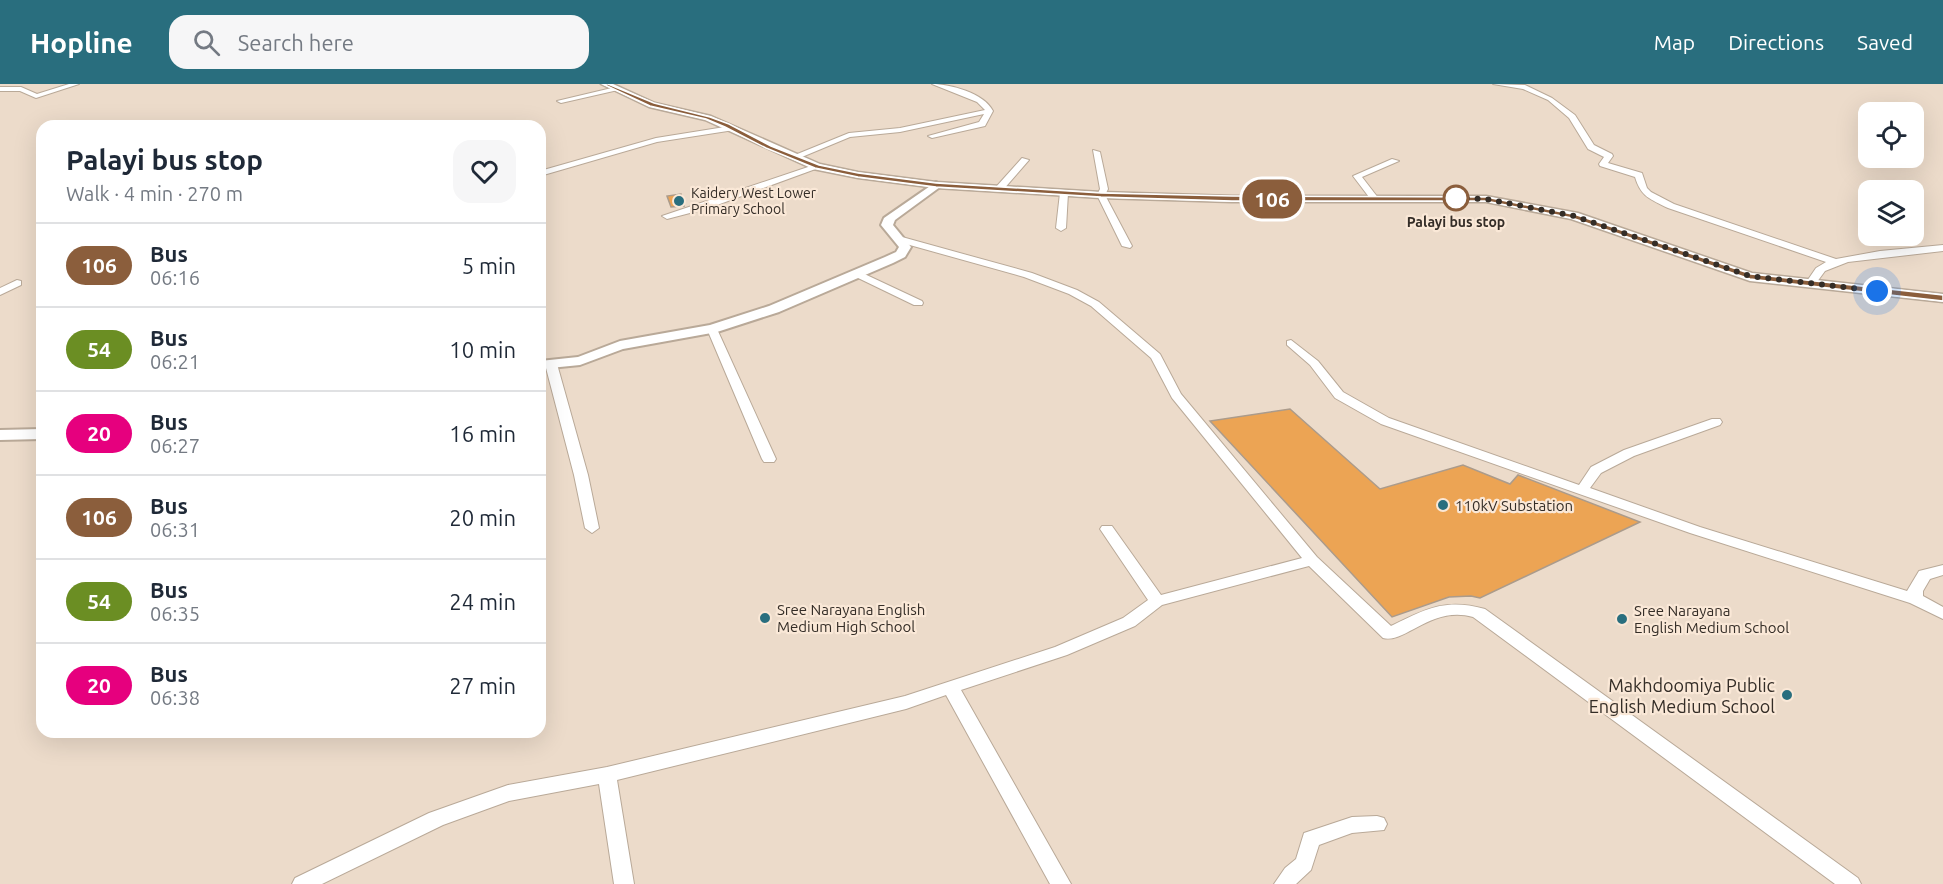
<!DOCTYPE html>
<meta charset="utf-8">
<style>
body{margin:0;font-family:Ubuntu,sans-serif;background:#f6f6f7;color:#1f2937;height:100vh;display:flex;flex-direction:column;font-size:22px;white-space:nowrap}
*{box-sizing:border-box;margin:0}
p{font-size:20px;color:#747a83}
.icon{flex:none;width:33px;height:33px;fill:none;stroke:currentColor;stroke-width:2;stroke-linecap:round;stroke-linejoin:round}
.map{position:relative;flex:1;overflow:hidden}
.details{position:absolute;left:36px;top:36px;width:510px;height:618px;display:flex;flex-direction:column;background:#fff;border-radius:18px;box-shadow:0 6px 24px #0002}
.details>*{flex:none}
.badge{padding:0 12px;border-radius:20px;font-size:21px;line-height:39px}
.fabs{position:absolute;left:1858px;top:18px;display:grid;gap:12px}
.fabs a{display:grid;place-items:center;width:66px;height:66px;border-radius:12px;background:#fff;box-shadow:0 6px 24px #0002;font-size:30px}
.you{position:absolute;width:30px;height:30px;margin:-15px;border:4px solid #fff;border-radius:50%;background:#1a73e8;box-shadow:0 0 0 9px #1a73e833}
.map>.badge{position:absolute;translate:-50% -50%;box-shadow:0 0 0 3px #fff}
.round{display:grid;place-items:center;flex:none;width:63px;height:63px;border-radius:18px;background:#f6f6f7}
.head{display:flex;align-items:center;justify-content:space-between;height:102px;padding:0 30px}
h1{font-size:28px;font-weight:600;line-height:45px}
ul{padding:0;list-style:none}
li{display:flex;align-items:center;gap:18px;height:84px;padding:0 30px;border-top:2px solid #e0e1e3}
li div{flex:1}
li b{display:block;font-size:22px}
li em{font-style:normal}
li .badge{min-width:66px;font-weight:700;text-align:center}
header{display:flex;align-items:center;gap:36px;box-sizing:border-box;height:84px;padding:0 30px;background:#296e7e;color:#fff}
header strong{font-size:28px}
nav{display:flex;gap:33px;margin-inline-start:auto;font-size:21px}
.search{width:420px;height:54px;background:#f6f6f7;display:flex;align-items:center;gap:15px;box-sizing:border-box;padding:0 21px;border-radius:18px;color:#747a83;font-size:22px}
.map>svg:first-child{display:block}
</style>
<header>
<strong>Hopline</strong>
<div class="search"><svg class="icon" aria-label="search" viewBox="0 0 24 24"><circle cx="10" cy="10" r="6"/><path d="M15 15l6 6"/></svg>Search here</div>
<nav><a>Map</a><a>Directions</a><a>Saved</a></nav>
</header>
<div class="map">
<svg width="1943" height="800" viewBox="0 0 1943 800">
<rect width="100%" height="100%" fill="#ecdbca"/>
<path fill="#eca454" stroke="#ab9b8b" stroke-width="1.5" d="M 681,110 L 684,122 L 671,123 L 667,112 Z
M 1290,325 L 1380,405 L 1463,381 L 1510,400 L 1518,391 L 1640,438 L 1480,514 L 1471,512 L 1449,513 L 1392,533 L 1210,337 Z"/>
<g fill="none" stroke-linecap="round" stroke-linejoin="round">
<g stroke="#b9a998" stroke-width="2">
<path id="minor" d="M 69,0 L 79,0 L 36,14 L 20,7 L 0,7 L 0,3 L 21,3 L 37,10 Z
M 932,0 C 950,0 984,9 993,27 L 985,42 L 932,54 L 928,52 L 979,38 L 984,30 L 900,48 L 850,53 L 797,75 L 790,73 L 849,49 L 900,44 L 985,26 L 977,18 Z
M 1493,0 L 1525,1 L 1552,14 L 1575,31 L 1594,61 L 1612,70 L 1613,72 L 1608,79 L 1642,89 L 1647,104 L 1651,108 L 1674,120 L 1836,175 L 1880,167 L 1943,161 L 1943,167 L 1848,178 L 1825,187 L 1814,202 L 1806,202 L 1805,200 L 1816,184 L 1826,178 L 1668,124 C 1650,115 1641,113 1635,93 L 1600,82 L 1599,80 L 1604,73 L 1588,65 L 1569,34 L 1548,16 L 1523,5 Z
M 616,3 L 618,6 L 561,19 L 557,17 Z
M 731,42 L 734,42 L 734,46 L 657,58 L 540,92 L 540,87 L 656,54 Z
M 1093,66 L 1100,68 L 1108,105 L 1105,111 L 1132,162 L 1130,164 L 1122,162 L 1097,111 L 1100,105 Z
M 1022,74 L 1029,76 L 1002,107 L 996,107 L 996,103 Z
M 1392,75 L 1399,77 L 1362,93 L 1379,115 L 1372,117 L 1353,92 Z
M 814,81 L 821,83 L 709,124 L 667,135 L 662,132 Z
M 1064,106 L 1068,109 L 1066,144 L 1061,147 L 1056,144 L 1060,109 Z
M 902,153 L 1032,189 L 1077,206 L 1099,218 L 1160,270 L 1181,310 L 1317,473 L 1391,542 C 1426,525 1445,514 1485,525 L 1858,794 L 1861,800 L 1835,800 L 1473,533 C 1432,521 1405,560 1383,554 L 1309,482 L 1162,521 L 1135,542 L 1067,571 L 961,606 L 1071,800 L 1050,800 L 946,611 L 906,625 L 617,696 L 634,800 L 614,800 L 599,700 L 509,717 L 443,741 L 322,800 L 292,800 L 295,794 L 429,729 L 508,701 L 607,683 L 905,612 L 1055,563 L 1123,534 L 1148,516 L 1100,445 L 1102,442 L 1112,442 L 1161,511 L 1302,474 L 1172,314 L 1151,274 L 1091,222 L 1069,210 L 1024,193 L 899,158 L 897,156 Z
M 858,187 L 922,217 L 923,219 L 922,221 L 914,221 L 854,192 L 854,188 Z
M 17,196 L 21,197 L 21,201 L 0,211 L 0,204 Z
M 712,242 L 717,245 L 776,375 L 774,378 L 764,378 L 762,375 L 707,245 Z
M 1291,256 L 1318,277 L 1343,308 L 1389,334 L 1579,401 L 1591,383 L 1624,366 L 1712,335 L 1720,335 L 1722,338 L 1720,341 L 1634,372 L 1601,389 L 1590,404 L 1700,443 L 1907,507 L 1919,487 L 1943,481 L 1943,491 L 1930,495 L 1923,507 L 1923,512 L 1943,523 L 1943,535 L 1910,519 L 1690,449 L 1381,340 L 1335,314 L 1310,281 L 1287,261 L 1287,257 Z
M 551,277 L 557,280 L 588,391 L 599,444 L 592,449 L 585,444 L 574,391 L 545,280 Z
M 1377,732 L 1384,734 L 1387,740 L 1384,746 L 1352,749 L 1319,761 L 1311,786 L 1296,800 L 1274,800 L 1285,784 L 1296,775 L 1304,749 L 1352,733 Z"/>
</g>
<g stroke="#b9a998" stroke-width="4">
<path id="tertiary" d="M 936,98 L 941,101 L 940,103 L 895,136 L 893,141 L 911,163 L 905,173 L 893,179 L 779,228 L 717,248 L 623,265 L 580,281 L 540,285 L 540,277 L 578,273 L 620,257 L 710,241 L 769,222 L 885,173 L 896,168 L 899,163 L 881,141 L 884,134 Z
M 42,345 L 42,355 L 0,356 L 0,346 Z"/>
</g>
<g stroke="#b9a998" stroke-width="3">
<path id="secondary" d="M 601,0 L 613,0 L 655,19 L 711,32 L 820,80 L 858,88 L 936,98 L 1101,108 L 1232,112 L 1486,112 L 1578,129 L 1752,189 L 1943,210 L 1943,218 L 1750,197 L 1571,135 L 1486,118 L 1232,118 L 1101,114 L 936,104 L 858,94 L 813,85 L 705,36 L 649,23 Z"/>
</g>
<use href="#minor" fill="#fff" fill-rule="evenodd"/>
<use href="#tertiary" fill="#fff" fill-rule="evenodd"/>
<use href="#secondary" fill="#fff" fill-rule="evenodd"/>
</g>
<path fill="#8b5e3c" stroke="#fff" stroke-width="1.5" d="M 603,0 L 608,0 L 654,19 L 710,33 L 729,40 L 771,62 L 819,81 L 858,89 L 936,99 L 1101,109 L 1232,112 L 1486,113 L 1577,131 L 1751,190 L 1943,211 L 1943,217 L 1750,195 L 1572,134 L 1486,117 L 1232,117 L 1101,113 L 936,103 L 858,93 L 815,84 L 766,64 L 725,43 L 706,35 L 650,22 Z"/>
<g fill="none" stroke-linecap="round" stroke-linejoin="round">
<path stroke="#342d27" stroke-width="6" stroke-dasharray="0 10.8" d="M 1456,114 L 1486,115 L 1574,132 L 1750,192 L 1877,207"/>
</g>
<circle fill="#fff" stroke="#8b5e3c" stroke-width="3" cx="1456" cy="114" r="12"/>
<g fill="#296e7e" stroke="#fae8d7" stroke-width="2">
<circle cx="679" cy="117" r="6"/>
<circle cx="1443" cy="421" r="6"/>
<circle cx="765" cy="534" r="6"/>
<circle cx="1622" cy="535" r="6"/>
<circle cx="1787" cy="611" r="6"/>
</g>
<g text-anchor="middle" dominant-baseline="central" stroke-width="4.5" stroke-linejoin="round" paint-order="stroke">
<g font-size="14" fill="#342d27" stroke="#fae8d7" text-anchor="start">
<text x="691" y="109">Kaidery West Lower<tspan x="691" dy="16">Primary School</tspan></text>
</g>
<g font-size="14" font-weight="bold" fill="#342d27" stroke="#fae8d7">
<text x="1456" y="138">Palayi bus stop</text>
</g>
<g font-size="15" fill="#342d27" stroke="#fae8d7" text-anchor="start">
<text x="1455" y="421">110kV Substation</text>
<text x="777" y="525">Sree Narayana English<tspan x="777" dy="17">Medium High School</tspan></text>
<text x="1634" y="526">Sree Narayana<tspan x="1634" dy="17">English Medium School</tspan></text>
</g>
<g font-size="18" fill="#342d27" stroke="#fae8d7" text-anchor="end">
<text x="1775" y="601">Makhdoomiya Public<tspan x="1775" dy="21">English Medium School</tspan></text>
</g>
</g>
</svg>
<div class="fabs">
<a><svg class="icon" aria-label="locate" viewBox="0 0 24 24"><circle cx="12" cy="12" r="6"/><path d="M12 2v4M12 18v4M2 12h4M18 12h4"/></svg></a>
<a><svg class="icon" aria-label="layers" viewBox="0 0 24 24"><path d="M12 4l9 5-9 5-9-5zM3 14l9 5 9-5"/></svg></a>
</div>
<div class="you" style="left:1877px;top:207px"></div>
<b class="badge" style="left:1272px;top:115px;background:#8b5e3c;color:#fff">106</b>
<section class="details">
<div class="head"><div><h1>Palayi bus stop</h1><p>Walk · 4 min · 270 m</p></div><a class="round"><svg class="icon" aria-label="heart" viewBox="0 0 24 24"><path d="M12 20l-8-8c-3-5 5-10 8-4 3-6 11-1 8 4z"/></svg></a></div>
<ul>
<li><span class="badge" style="background:#8b5e3c;color:#fff">106</span><div><b>Bus</b><p>06:16</p></div><em>5 min</em></li>
<li><span class="badge" style="background:#6b8e23;color:#fff">54</span><div><b>Bus</b><p>06:21</p></div><em>10 min</em></li>
<li><span class="badge" style="background:#e6007e;color:#fff">20</span><div><b>Bus</b><p>06:27</p></div><em>16 min</em></li>
<li><span class="badge" style="background:#8b5e3c;color:#fff">106</span><div><b>Bus</b><p>06:31</p></div><em>20 min</em></li>
<li><span class="badge" style="background:#6b8e23;color:#fff">54</span><div><b>Bus</b><p>06:35</p></div><em>24 min</em></li>
<li><span class="badge" style="background:#e6007e;color:#fff">20</span><div><b>Bus</b><p>06:38</p></div><em>27 min</em></li>
</ul>
</section>
</div>
